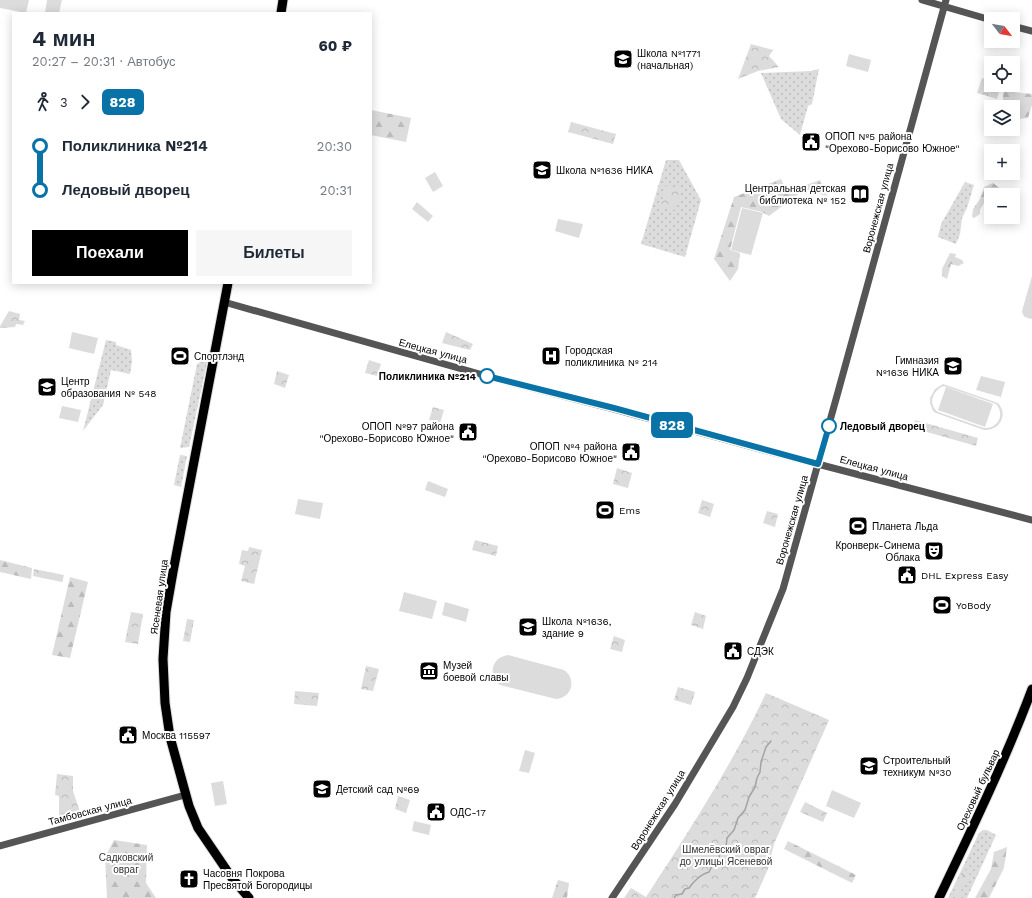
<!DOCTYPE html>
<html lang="ru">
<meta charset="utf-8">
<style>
body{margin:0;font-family:"Work Sans",sans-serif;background:#f6f6f7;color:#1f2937;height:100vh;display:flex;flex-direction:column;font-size:15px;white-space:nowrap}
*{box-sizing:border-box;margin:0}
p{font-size:13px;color:#747a83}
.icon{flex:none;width:22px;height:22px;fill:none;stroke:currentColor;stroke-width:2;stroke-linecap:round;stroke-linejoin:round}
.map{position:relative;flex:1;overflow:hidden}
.drawer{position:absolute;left:12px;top:12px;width:360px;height:272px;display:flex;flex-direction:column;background:#fff;border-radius:0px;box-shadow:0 2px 10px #0003}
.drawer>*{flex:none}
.badge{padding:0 8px;border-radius:6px;font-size:14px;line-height:26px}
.needle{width:26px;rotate:121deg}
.fabs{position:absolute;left:984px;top:12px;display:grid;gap:8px}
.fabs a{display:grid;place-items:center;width:36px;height:36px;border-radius:0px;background:#fff;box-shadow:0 2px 10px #0003;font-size:20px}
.map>.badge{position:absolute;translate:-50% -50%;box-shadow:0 0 0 2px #fff}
.legs{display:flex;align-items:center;gap:6px;height:44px;padding:0 20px;font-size:13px}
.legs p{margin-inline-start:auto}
.head{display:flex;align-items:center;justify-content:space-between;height:68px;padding:0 20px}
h1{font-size:22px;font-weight:700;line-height:30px}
.action{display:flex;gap:8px;margin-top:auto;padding:8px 20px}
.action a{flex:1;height:46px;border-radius:0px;background:#000;color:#fff;font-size:16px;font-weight:700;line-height:46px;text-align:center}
.action a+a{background:#f6f6f7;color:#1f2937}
ul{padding:0 20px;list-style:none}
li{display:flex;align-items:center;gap:14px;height:44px;font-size:15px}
li i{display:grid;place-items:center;width:6px;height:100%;margin:0 5px;background:currentColor}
li i::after{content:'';width:10px;height:10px;margin:-5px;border:3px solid;border-radius:50%;background:#fff}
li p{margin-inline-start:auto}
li:first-child i{background:linear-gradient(#0000 50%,currentColor 0)}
li:last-child i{background:linear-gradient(currentColor 50%,#0000 0)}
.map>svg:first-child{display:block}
</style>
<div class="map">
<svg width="1032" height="898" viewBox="0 0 1032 898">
<defs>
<pattern id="grass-dots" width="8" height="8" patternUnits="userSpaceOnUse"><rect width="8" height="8" fill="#dcdcdc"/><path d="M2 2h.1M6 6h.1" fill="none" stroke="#bbb" stroke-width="1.8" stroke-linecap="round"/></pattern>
<pattern id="forest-firs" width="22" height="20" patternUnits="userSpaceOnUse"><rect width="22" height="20" fill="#dcdcdc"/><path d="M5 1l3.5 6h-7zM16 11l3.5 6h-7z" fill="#bbb"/></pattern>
<pattern id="park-crowns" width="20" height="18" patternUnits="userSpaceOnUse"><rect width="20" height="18" fill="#dcdcdc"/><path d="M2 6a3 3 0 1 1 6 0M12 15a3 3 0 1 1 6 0" fill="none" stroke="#bbb"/></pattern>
</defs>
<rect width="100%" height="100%" fill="#fff"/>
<path fill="url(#grass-dots)" d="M 819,69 L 812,104 L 808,106 L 800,135 L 781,119 L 761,73 L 811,71 Z
M 666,160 L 679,160 L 701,200 L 685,257 L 641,244 Z
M 965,182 L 974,185 L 967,208 L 962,218 L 960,234 L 956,244 L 938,237 L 941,224 Z
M 106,340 L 116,342 L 116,345 L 131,350 L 132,362 L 130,374 L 111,370 L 103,405 L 83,431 Z
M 208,358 L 189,447 L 180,448 L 197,364 Z
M 180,455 L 187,456 L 181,487 L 174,485 Z
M 983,830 L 987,830 L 996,835 L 967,898 L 948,898 L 979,833 Z"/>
<path fill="url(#forest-firs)" d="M 1006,87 L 1013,92 L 1032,94 L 1032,105 L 1028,118 L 1019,119 L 1013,125 L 1013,107 L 1003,107 L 1003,93 Z
M 371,110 L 411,118 L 406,142 L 371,135 Z
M 781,179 L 787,192 L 820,180 L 827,196 L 804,190 L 769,216 L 762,212 L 741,207 L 730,250 L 740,253 L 738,269 L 730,281 L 714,259 L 734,197 Z
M 993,183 L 1002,190 L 1002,195 L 991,195 L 991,197 L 988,196 L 980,210 L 980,214 L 974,218 L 972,217 L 973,209 L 980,199 L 984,187 Z
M 950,253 L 956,254 L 955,257 L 962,260 L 964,263 L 958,266 L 951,264 L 947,279 L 942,276 L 942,269 Z
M 0,560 L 32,568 L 31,579 L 0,572 Z
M 70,577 L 88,582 L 70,658 L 52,655 Z
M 114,840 L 147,845 L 146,883 L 156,898 L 107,898 L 105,857 Z
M 788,841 L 856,875 L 852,883 L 784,849 Z
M 1007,847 L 1004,868 L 989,898 L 975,898 L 991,869 L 994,852 Z
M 969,865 L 972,869 L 958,897 L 954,895 L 954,891 Z
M 558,880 L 569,883 L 567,898 L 552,898 Z"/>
<path fill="url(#park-crowns)" d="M 751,44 L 773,50 L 769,56 L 779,67 L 758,71 L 738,79 Z
M 982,78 L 991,80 L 991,85 L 1001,85 L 997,99 L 977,93 Z
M 571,122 L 616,134 L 613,144 L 568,132 Z
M 666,185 L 681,189 L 675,211 L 660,207 Z
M 9,311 L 20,314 L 19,320 L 25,321 L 23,325 L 16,324 L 15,327 L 0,328 L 0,326 Z
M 446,332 L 473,344 L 470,350 L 442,343 Z
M 369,360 L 381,364 L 377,376 L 365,373 Z
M 277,371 L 289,375 L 285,388 L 274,384 Z
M 433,407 L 444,410 L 440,423 L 429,420 Z
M 915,420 L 978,438 L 976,446 L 913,428 Z
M 617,468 L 632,473 L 628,488 L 613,484 Z
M 702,500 L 714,504 L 710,517 L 698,513 Z
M 767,511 L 778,514 L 775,527 L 763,523 Z
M 475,540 L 498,546 L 496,556 L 472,550 Z
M 249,547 L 262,550 L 254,584 L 241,581 L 245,566 L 239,564 L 242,550 L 248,551 Z
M 34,569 L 64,575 L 62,582 L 33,576 Z
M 131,612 L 143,614 L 138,644 L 125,642 Z
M 695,612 L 706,616 L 703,629 L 691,625 Z
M 187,619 L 194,620 L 190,642 L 183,641 Z
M 614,636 L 625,640 L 622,652 L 610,649 Z
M 366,666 L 379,669 L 373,691 L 361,689 Z
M 678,687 L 695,692 L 691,705 L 674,700 Z
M 295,691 L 319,693 L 317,706 L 294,704 Z
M 766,693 L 829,720 L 774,844 L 768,869 L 755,898 L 624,898 L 631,888 L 646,897 C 689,831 732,765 766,693 Z
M 57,774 L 73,776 L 73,791 L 80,812 L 59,817 L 59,796 L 55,795 Z
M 398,796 L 410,800 L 406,813 L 395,809 Z
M 805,802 L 827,813 L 823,822 L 800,812 Z"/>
<path fill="#dcdcdc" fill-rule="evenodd" d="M 0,0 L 29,0 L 26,13 L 0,8 Z
M 47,0 L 62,0 L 59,13 L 45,13 Z
M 849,54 L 871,60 L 868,72 L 846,66 Z
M 435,172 L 443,186 L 433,192 L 425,178 Z
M 417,202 L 433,216 L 428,222 L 412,209 Z
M 742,208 L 763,213 L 751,255 L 731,250 Z
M 558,219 L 583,224 L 579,238 L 555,231 Z
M 1032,276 L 1032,319 C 1026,318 1023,317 1022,311 Z
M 72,332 L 98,338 L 94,354 L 69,348 Z
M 981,376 L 1005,382 L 1001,397 L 976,390 Z
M 943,384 L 998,403 C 1009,415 999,431 984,430 L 936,413 L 933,411 L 930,403 L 930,398 L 935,389 ZM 944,386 L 996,404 C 1006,415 997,429 984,428 L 938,412 C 927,404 933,390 944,386 Z
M 946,387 L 993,404 L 985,427 L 938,410 Z
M 62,406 L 81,410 L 78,422 L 59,418 Z
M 428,481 L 448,489 L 445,497 L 425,490 Z
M 298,499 L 323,503 L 320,519 L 295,514 Z
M 404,592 L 437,601 L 432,619 L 399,611 Z
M 445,602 L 469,609 L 466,622 L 442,615 Z
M 508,655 L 564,670 C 577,679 572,698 556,699 L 500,685 C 487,675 492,657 508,655 Z
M 525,750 L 535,753 L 529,773 L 519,771 Z
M 223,781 L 227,804 L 215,806 L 211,783 Z
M 832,790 L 861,803 L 854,818 L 826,806 Z
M 414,821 L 431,825 L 429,835 L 412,831 Z"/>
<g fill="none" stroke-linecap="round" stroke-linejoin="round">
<path stroke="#a3a3a3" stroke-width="1.5" d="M 674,898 L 676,895 L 682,894 L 685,889 L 689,888 C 693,882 701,874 709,872 L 714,862 L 719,858 L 720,851 L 726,847 L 727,838 L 734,830 L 738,818 L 745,810 L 749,797 L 755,787 L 757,778 L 760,772 L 761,762 L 766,747 L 771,741"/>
<g stroke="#dbdbdb" stroke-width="11">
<path id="major" d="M 281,13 L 283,0
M 228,283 L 173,572 L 166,612 L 163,659 L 165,703 L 170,737 L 189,806 L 198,828 L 232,878 L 249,898
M 939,898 C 972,829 1005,761 1032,689"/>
</g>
<path stroke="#555" stroke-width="7" d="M 922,0 L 991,20
M 1013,26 L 1032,31
M 224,302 L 508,382 L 614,409 L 764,450 L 1032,520
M 0,846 L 185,795
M 612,898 L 675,804 L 733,707 L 747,678 L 783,589 L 838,392 L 946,0"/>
<use href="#major" stroke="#000" stroke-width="9"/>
</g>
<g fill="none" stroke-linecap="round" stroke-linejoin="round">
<g stroke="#fff" stroke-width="9">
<path id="line-1" d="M 487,376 L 614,408 L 818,464 L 829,426"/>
</g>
<use href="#line-1" stroke="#0973a7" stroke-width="6"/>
</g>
<defs>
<g id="school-square" transform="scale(1)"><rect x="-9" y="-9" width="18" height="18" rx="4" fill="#000" stroke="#fff"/><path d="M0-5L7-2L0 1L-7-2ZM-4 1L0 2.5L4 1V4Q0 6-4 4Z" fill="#fff"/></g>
<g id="civic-square" transform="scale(1)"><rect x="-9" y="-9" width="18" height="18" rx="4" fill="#000" stroke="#fff"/><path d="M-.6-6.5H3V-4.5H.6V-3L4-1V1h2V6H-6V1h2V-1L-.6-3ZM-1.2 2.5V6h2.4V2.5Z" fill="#fff"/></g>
<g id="library-square" transform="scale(1)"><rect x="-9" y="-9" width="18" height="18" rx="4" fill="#000" stroke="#fff"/><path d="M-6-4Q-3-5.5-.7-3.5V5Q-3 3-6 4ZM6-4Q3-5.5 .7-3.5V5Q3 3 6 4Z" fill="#fff"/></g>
<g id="stadium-square" transform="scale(1)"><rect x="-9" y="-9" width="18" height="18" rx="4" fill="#000" stroke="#fff"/><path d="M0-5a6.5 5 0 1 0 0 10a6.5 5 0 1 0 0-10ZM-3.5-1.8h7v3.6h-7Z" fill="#fff"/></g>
<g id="hospital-square" transform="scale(1)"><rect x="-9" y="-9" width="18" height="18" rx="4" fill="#000" stroke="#fff"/><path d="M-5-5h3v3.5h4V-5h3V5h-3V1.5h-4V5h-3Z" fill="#fff"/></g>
<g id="theatre-square" transform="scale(1)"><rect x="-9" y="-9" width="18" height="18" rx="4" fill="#000" stroke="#fff"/><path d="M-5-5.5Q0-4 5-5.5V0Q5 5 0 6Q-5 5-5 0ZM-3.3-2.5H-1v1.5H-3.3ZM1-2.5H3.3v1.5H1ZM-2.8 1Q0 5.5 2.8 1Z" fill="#fff"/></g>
<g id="museum-square" transform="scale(1)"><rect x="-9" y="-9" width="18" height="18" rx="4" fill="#000" stroke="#fff"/><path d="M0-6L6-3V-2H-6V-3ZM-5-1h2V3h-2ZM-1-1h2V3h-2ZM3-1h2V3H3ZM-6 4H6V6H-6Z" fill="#fff"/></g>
<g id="university-square" transform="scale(1)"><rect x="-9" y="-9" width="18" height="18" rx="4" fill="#000" stroke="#fff"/><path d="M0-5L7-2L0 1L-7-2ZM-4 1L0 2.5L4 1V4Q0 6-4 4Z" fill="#fff"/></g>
<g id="church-square" transform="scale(1)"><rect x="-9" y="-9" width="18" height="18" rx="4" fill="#000" stroke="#fff"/><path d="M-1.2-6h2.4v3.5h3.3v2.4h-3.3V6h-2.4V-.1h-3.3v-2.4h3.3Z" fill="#fff"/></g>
</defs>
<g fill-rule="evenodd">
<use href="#school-square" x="623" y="59"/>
<use href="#civic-square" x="811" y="142"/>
<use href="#school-square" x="542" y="170"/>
<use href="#library-square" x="860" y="194"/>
<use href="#stadium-square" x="180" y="356"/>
<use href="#hospital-square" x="551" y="356"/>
<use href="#school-square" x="953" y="366"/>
<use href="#school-square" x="47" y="387"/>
<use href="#civic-square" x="468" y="432"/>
<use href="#civic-square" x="631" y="452"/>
<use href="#stadium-square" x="605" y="510"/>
<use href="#stadium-square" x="858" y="526"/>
<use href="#theatre-square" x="934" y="551"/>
<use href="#civic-square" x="907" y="575"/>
<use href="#stadium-square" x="942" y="605"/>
<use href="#school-square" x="528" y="627"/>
<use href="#civic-square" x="733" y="651"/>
<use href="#museum-square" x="429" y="671"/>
<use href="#civic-square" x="128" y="735"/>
<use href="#university-square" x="869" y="766"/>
<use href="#school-square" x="322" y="789"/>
<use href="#civic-square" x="436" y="812"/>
<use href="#church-square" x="189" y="879"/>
</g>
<g fill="#fff" stroke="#0973a7" stroke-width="2">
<circle cx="487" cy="376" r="7"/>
<circle cx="829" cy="426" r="7"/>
</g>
<g text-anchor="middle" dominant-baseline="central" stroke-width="4" stroke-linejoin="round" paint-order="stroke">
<g font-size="10" fill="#000" stroke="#fff" text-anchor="start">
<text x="637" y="53">Школа №1771<tspan x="637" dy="12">(начальная)</tspan></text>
<text x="825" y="136">ОПОП №5 района<tspan x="825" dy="12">"Орехово-Борисово Южное"</tspan></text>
<text x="556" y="170">Школа №1636 НИКА</text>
<text x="846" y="188" text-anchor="end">Центральная детская<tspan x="846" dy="12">библиотека № 152</tspan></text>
<text x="565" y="350">Городская<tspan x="565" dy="12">поликлиника № 214</tspan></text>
<text x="194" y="356">Спортлэнд</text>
<text x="939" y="360" text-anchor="end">Гимназия<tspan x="939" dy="12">№1636 НИКА</tspan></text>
<text x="61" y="381">Центр<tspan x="61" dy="12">образования № 548</tspan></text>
<text x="454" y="426" text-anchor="end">ОПОП №97 района<tspan x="454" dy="12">"Орехово-Борисово Южное"</tspan></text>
<text x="617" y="446" text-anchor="end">ОПОП №4 района<tspan x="617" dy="12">"Орехово-Борисово Южное"</tspan></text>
<text x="619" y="510">Ems</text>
<text x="872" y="526">Планета Льда</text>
<text x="920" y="545" text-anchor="end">Кронверк-Синема<tspan x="920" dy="12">Облака</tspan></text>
<text x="921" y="575">DHL Express Easy</text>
<text x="956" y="605">YoBody</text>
<text x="542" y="621">Школа №1636,<tspan x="542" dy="12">здание 9</tspan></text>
<text x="747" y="651">СДЭК</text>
<text x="443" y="665">Музей<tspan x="443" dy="12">боевой славы</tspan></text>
<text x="142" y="735">Москва 115597</text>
<text x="883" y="760">Строительный<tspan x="883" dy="12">техникум №30</tspan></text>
<text x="336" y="789">Детский сад №69</text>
<text x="450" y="812">ОДС-17</text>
<text x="203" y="873">Часовня Покрова<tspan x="203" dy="12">Пресвятой Богородицы</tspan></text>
</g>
<g font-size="10" fill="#000" stroke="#fff">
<text transform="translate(878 208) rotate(-75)">Воронежская улица</text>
<text transform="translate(433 351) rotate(15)">Елецкая улица</text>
<text transform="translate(874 468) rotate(15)">Елецкая улица</text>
<text transform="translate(792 520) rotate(-74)">Воронежская улица</text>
<text transform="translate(159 597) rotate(-82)">Ясеневая улица</text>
<text transform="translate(978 790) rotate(-65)">Ореховый бульвар</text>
<text transform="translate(658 810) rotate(-58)">Воронежская улица</text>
<text transform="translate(90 811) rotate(-15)">Тамбовская улица</text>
</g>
<g font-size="10" font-weight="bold" fill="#000" stroke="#fff" text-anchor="end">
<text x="476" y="376">Поликлиника №214</text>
<text x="840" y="426" text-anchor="start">Ледовый дворец</text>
</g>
<g font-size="10" fill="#333" stroke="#fff">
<text x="726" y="849">Шмелёвский овраг<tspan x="726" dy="12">до улицы Ясеневой</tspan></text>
<text x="126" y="857">Садковский<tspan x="126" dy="12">овраг</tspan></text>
</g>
</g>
</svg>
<div class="fabs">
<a><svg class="needle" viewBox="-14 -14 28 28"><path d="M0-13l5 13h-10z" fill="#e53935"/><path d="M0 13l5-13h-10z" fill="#747a83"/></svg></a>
<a><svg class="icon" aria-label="locate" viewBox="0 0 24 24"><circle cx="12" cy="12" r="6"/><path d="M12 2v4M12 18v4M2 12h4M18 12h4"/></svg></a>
<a><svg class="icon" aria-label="layers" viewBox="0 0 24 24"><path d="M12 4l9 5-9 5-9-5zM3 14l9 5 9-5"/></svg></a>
<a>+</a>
<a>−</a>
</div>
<b class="badge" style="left:672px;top:425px;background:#0973a7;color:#fff">828</b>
<section class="drawer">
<div class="head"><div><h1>4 мин</h1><p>20:27 – 20:31 · Автобус</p></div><b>60 ₽</b></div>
<div class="legs"><svg class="icon" aria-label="walk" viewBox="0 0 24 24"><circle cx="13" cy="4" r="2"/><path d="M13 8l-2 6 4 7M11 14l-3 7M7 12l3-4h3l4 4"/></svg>3<svg class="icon" aria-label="forward" viewBox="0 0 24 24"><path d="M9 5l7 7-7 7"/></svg><b class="badge" style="background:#0973a7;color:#fff">828</b></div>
<ul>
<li><i style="color:#0973a7"></i><b>Поликлиника №214</b><p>20:30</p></li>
<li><i style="color:#0973a7"></i><b>Ледовый дворец</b><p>20:31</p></li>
</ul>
<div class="action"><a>Поехали</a><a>Билеты</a></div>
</section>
</div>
